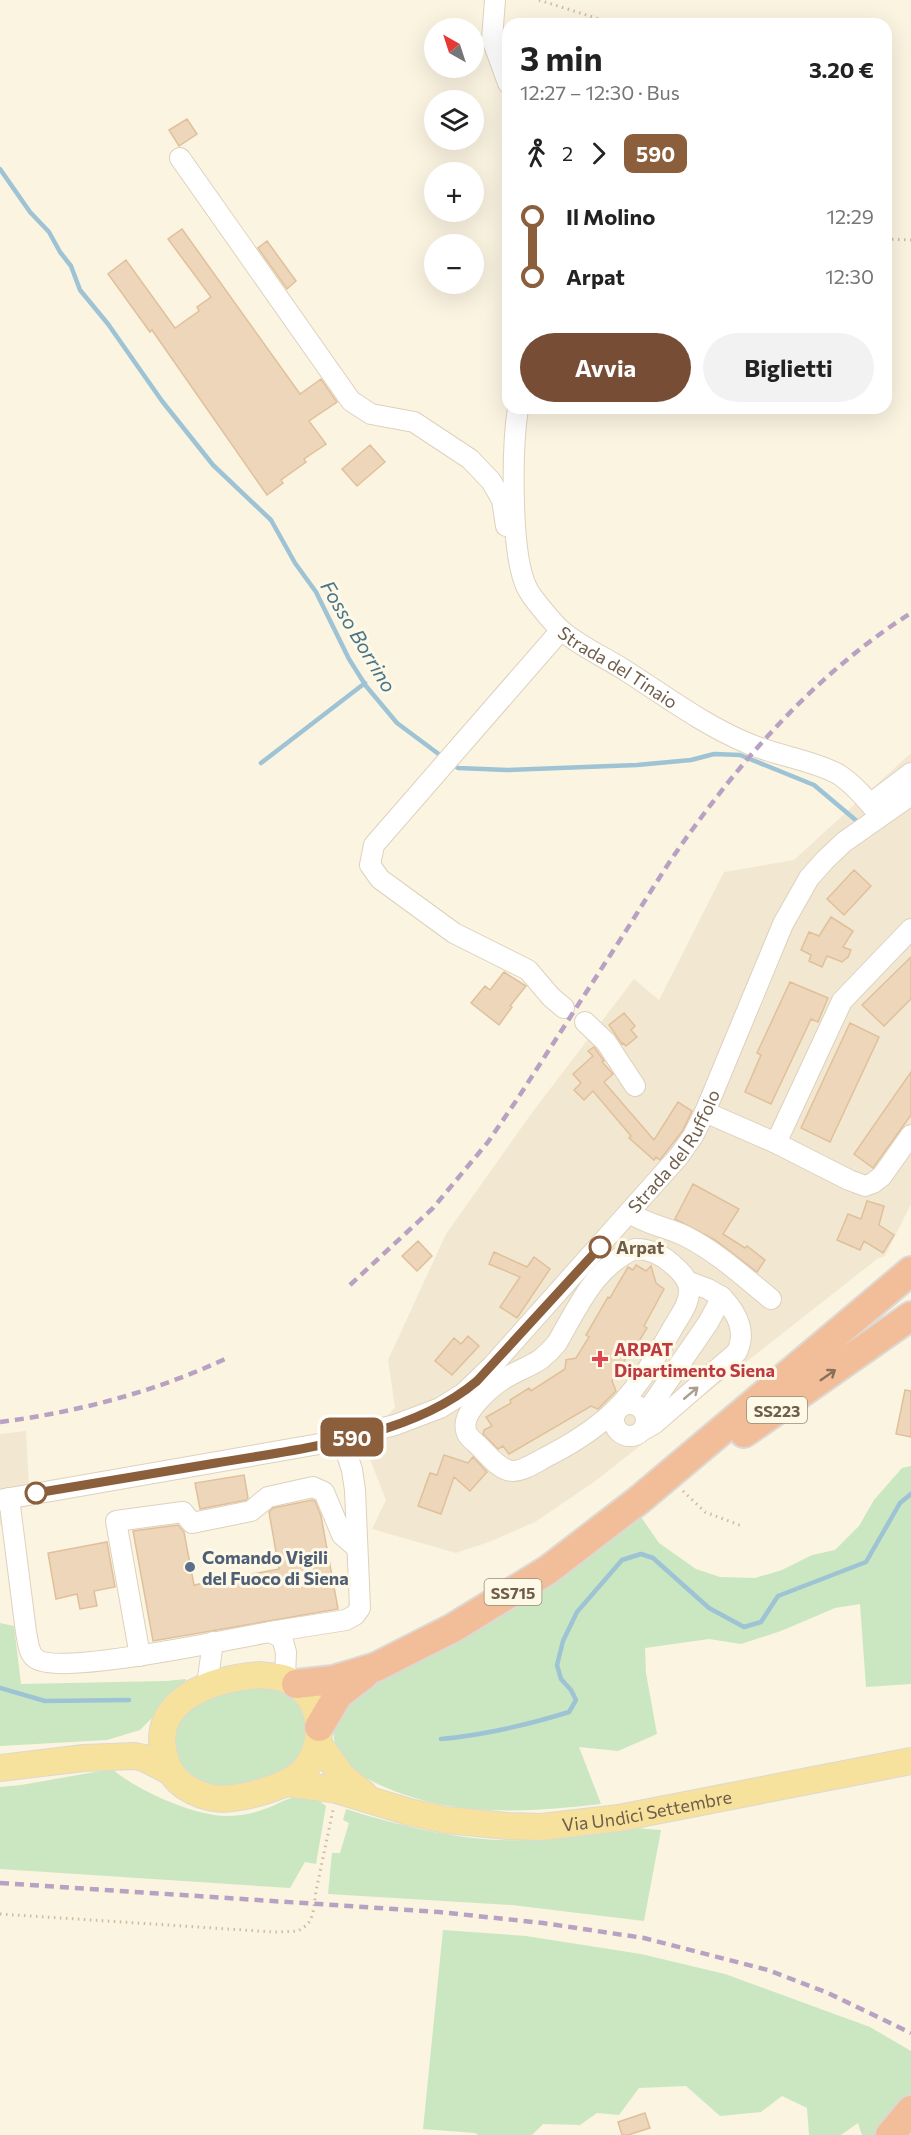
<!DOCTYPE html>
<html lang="it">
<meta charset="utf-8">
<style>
body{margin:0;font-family:Commissioner,sans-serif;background:#f2f2f2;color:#222;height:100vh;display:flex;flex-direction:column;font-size:22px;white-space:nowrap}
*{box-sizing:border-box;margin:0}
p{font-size:20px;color:#767676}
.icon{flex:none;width:33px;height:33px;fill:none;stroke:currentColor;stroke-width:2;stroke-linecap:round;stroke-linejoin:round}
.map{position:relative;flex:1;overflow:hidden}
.panel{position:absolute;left:502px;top:18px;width:390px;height:396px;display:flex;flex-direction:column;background:#fff;border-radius:18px;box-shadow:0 6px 24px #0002}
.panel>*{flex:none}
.badge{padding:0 12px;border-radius:9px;font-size:21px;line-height:39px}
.needle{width:39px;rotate:321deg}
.buttons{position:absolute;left:424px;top:18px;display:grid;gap:12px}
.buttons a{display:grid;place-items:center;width:60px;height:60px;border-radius:50%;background:#fff;box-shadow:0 6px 24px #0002;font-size:30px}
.map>.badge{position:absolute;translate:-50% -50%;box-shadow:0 0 0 3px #fff}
.legs{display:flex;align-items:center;gap:9px;height:66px;padding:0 18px;font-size:20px}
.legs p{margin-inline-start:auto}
.overview{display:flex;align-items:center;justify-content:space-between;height:102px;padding:0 18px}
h1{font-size:33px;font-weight:700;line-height:45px}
.cta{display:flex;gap:12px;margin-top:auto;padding:12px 18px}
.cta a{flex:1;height:69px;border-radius:36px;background:#774d35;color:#fff;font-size:24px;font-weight:700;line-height:69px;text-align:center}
.cta a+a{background:#f2f2f2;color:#222}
ul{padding:0 18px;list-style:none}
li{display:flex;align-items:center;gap:21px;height:60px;font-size:22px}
li i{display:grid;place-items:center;width:9px;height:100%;margin:0 8px;background:currentColor}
li i::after{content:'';width:15px;height:15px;margin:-8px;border:4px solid;border-radius:50%;background:#fff}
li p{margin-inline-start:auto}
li:first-child i{background:linear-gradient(#0000 50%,currentColor 0)}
li:last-child i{background:linear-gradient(currentColor 50%,#0000 0)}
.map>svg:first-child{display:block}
</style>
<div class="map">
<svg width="911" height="2135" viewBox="0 0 911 2135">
<rect width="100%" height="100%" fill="#fbf4e1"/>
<path fill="#f2e7d0" d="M 911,753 L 911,1204 L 885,1256 L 877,1259 L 594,1482 L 535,1522 L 489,1542 L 456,1553 L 372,1529 L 386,1500 L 364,1444 L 395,1407 L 388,1360 L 446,1234 L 534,1110 L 634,979 L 659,1000 L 724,872 L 794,860 Z
M 26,1431 L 30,1506 L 2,1511 L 3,1524 L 0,1525 L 0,1434 Z"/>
<path fill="#cae7c1" d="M 911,1466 L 911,1684 L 866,1687 L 860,1604 L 835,1608 L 781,1631 L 741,1644 L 709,1639 L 645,1648 L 646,1673 L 657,1734 L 618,1751 L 579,1747 L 601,1804 C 522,1813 443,1818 370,1780 C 343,1765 323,1743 340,1711 C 350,1694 386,1676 403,1668 C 489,1627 566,1575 641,1517 L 659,1543 L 696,1569 L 720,1577 L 755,1578 L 782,1570 L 812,1555 L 835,1550 L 859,1526 L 874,1500 L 902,1468 Z
M 0,1623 L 14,1626 L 21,1684 L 166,1681 L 186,1679 L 183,1687 L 140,1730 L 107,1740 L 0,1746 Z
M 240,1686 L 283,1688 L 301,1706 L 310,1732 L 303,1756 L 283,1772 L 242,1787 L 212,1787 L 181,1772 L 174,1739 L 179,1719 L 203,1697 Z
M 112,1769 C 138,1791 192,1815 226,1816 C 238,1816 251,1814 262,1810 C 286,1802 302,1785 326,1806 L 316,1864 L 305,1862 L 290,1888 L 0,1869 L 0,1787 L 21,1785 Z
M 346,1809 C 402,1827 470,1843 529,1840 C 562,1839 593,1832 624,1828 C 636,1827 649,1830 661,1830 L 644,1921 L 512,1905 L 328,1894 L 332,1853 L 340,1853 L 349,1823 L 343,1820 Z
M 443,1930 L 526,1936 L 641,1954 L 725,1974 L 870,2027 L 911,2051 L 911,2099 L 880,2135 L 862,2135 L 858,2123 L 841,2135 L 809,2135 L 807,2108 L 782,2096 L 761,2112 L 720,2116 L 686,2086 L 639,2088 L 619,2115 L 597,2113 L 580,2125 L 543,2124 L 532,2135 L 478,2135 L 475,2133 L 423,2129 Z"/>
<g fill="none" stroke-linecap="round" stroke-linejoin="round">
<path stroke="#9ec3d4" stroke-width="4.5" d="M 0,169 L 30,212 L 49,232 L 60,252 L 71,266 L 80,290 L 108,324 L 162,401 L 213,465 L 271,520 L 295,563 L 316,592 L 349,659 L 366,686 L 397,723 L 444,758
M 261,763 L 365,683
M 451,763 L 458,768 L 507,770 L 637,765 L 691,760 L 714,754 L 740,755 L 814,785 L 858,822
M 0,1688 L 45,1701 L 129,1700
M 441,1739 C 485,1735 527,1725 569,1712 L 576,1700 L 571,1690 L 561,1679 L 557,1665 L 563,1641 L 577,1612 L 622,1560 L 641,1554 L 653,1558 L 709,1608 L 744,1627 L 761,1622 L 778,1596 L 866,1562 L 900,1503 L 911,1494"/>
</g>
<path fill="#eed6ba" stroke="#e0c09b" stroke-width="1.5" d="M 187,119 L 197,134 L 179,146 L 169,130 Z
M 182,229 L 300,394 L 321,379 L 337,402 L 309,421 L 326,444 L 304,459 L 306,462 L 281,480 L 283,483 L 267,495 L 152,330 L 150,332 L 108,274 L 126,260 L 175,328 L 199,311 L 197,307 L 211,297 L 168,239 Z
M 267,241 L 296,281 L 287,289 L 258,248 Z
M 370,445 L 385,462 L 357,486 L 342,469 Z
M 854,870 L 871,886 L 844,915 L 827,899 Z
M 831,917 L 853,931 L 843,947 L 851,950 L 848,957 L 842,962 L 827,956 L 822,967 L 809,961 L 811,955 L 801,950 L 809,932 L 819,936 Z
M 911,957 L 911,999 L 884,1026 L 862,1005 Z
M 504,972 L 526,986 L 510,1006 L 512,1007 L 499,1025 L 471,1003 L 485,986 L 490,990 Z
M 790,982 L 828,998 L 818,1022 L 811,1019 L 771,1104 L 745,1092 L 761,1055 L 757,1053 Z
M 624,1013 L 635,1026 L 631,1030 L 637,1037 L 626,1046 L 623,1043 L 622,1044 L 609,1025 Z
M 850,1023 L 879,1037 L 830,1142 L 801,1128 Z
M 594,1047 L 604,1061 L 602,1062 L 613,1074 L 604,1082 L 654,1140 L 678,1102 L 692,1111 L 683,1130 L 660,1160 L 656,1157 L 654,1160 L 629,1138 L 631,1136 L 593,1091 L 584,1100 L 574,1090 L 581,1083 L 573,1074 L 593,1056 L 588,1051 Z
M 911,1072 L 911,1115 L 873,1168 L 854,1154 Z
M 693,1184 L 739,1209 L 723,1234 L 745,1248 L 747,1246 L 765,1260 L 757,1272 L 715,1240 L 675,1219 Z
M 867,1201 L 884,1206 L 879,1225 L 894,1235 L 883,1253 L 864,1241 L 860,1250 L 837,1240 L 848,1214 L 861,1219 Z
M 418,1241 L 432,1256 L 417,1271 L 402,1256 Z
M 494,1252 L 527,1267 L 534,1257 L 550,1269 L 517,1318 L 500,1307 L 520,1277 L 489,1264 Z
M 636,1265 L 646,1271 L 651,1266 L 656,1283 L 664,1289 L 644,1326 L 647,1328 L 636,1346 L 634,1345 L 612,1381 L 616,1391 L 598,1409 L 591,1406 L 509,1454 L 503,1446 L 498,1449 L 483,1434 L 484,1430 L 492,1426 L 486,1417 L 511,1403 L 510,1400 L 529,1388 L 531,1391 L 565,1369 L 566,1360 L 576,1358 L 589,1337 L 586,1335 L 608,1297 L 610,1298 L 628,1267 L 633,1270 Z
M 468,1336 L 479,1346 L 452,1375 L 435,1361 L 454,1338 L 461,1344 Z
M 905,1390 L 911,1391 L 911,1437 L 896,1434 Z
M 444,1455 L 468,1463 L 473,1457 L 487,1472 L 470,1491 L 454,1477 L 441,1514 L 418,1506 L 430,1473 L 437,1475 Z
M 244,1475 L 248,1498 L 246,1500 L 200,1509 L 195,1483 Z
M 312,1500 L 315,1501 L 321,1516 L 338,1609 L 153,1641 L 133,1531 L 178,1525 L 184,1532 L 194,1585 L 279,1569 L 269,1512 L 273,1508 Z
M 107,1542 L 115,1587 L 94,1591 L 97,1606 L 80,1609 L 77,1594 L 56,1599 L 48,1553 Z
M 645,2113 L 650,2128 L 628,2135 L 622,2135 L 618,2122 Z"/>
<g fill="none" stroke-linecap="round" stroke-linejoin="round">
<g stroke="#ded1bd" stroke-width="22">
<g id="minor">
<path d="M 495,0 L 492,39 L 508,83"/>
<path d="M 180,158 L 351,401 L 371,414 L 414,422 L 470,459 L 491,481 L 502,500 L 506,526"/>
<path id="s1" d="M 518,408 C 512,447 510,554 527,588 C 531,597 554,624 561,630 C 578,645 604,657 623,669 C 664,695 702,724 747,743 C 776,756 810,759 838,774 C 854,784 868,801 880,816"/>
<path d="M 561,630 L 374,845 L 370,865 L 380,879 L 454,933 L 528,970 L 551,997 L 564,1008"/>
<path d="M 870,804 L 911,773"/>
<path d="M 585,1022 L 606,1042 L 635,1086"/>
<path d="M 705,1112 L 776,1143 L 849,1180 L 865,1186 L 873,1183 L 882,1176 L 911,1135"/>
<path d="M 776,1143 L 842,1001 L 911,929"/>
<path d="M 630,1213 C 647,1225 667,1227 685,1236 C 717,1252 744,1277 771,1299"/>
<path d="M 635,1249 C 650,1249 661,1254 672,1264 C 679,1270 689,1279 689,1290 C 690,1304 678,1318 671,1331 C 635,1393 615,1421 550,1455 C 539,1460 525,1471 513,1471 C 500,1471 488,1455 480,1447 C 475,1442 467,1437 466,1430 C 461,1411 494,1384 509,1376 C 519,1370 531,1366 541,1359 C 547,1354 552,1349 557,1343 C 578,1307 595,1266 635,1249 Z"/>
<path d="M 687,1281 L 708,1289 L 722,1297"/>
<circle cx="630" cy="1420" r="16"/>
<path d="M 645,1429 L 654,1424 L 737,1352 C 747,1331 737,1313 722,1297 L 708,1323 L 646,1413"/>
<path d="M 9,1498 L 26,1632 C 28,1641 28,1652 35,1658 C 57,1677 234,1638 270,1632 L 282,1638 L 286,1652 L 285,1678"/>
<path id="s2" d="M 0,1500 L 319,1444 L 395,1425 L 440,1408 L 464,1393 L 492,1366 L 679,1156 L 693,1136 L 705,1112 L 783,924 L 809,878 L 825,860 L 844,842 L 911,795"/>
<path d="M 270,1632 L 346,1620 L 355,1615 L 360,1608 L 355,1490 L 352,1470 L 342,1439"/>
<path d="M 140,1656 L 116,1521 L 183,1512 L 192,1523 L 251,1511 L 268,1497 L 313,1487 L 324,1492 L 342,1535 L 357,1548"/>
<path d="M 207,1685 L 213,1642"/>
</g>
</g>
<g stroke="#ddd8d3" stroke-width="28">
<g id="major">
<path d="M 259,1675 C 271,1676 283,1676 294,1683 C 326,1703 326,1750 300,1774 C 287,1785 266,1791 250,1795 C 235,1798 220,1801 205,1796 C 186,1790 172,1780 166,1761 C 145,1701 212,1678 259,1675 Z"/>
<path d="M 318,1743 L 342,1776 L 364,1794"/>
<path d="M 0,1768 L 84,1758 L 134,1756 L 144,1758 L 169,1771"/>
<path id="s3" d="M 285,1783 L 337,1790 L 409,1812 L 446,1820 L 507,1826 L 542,1827 L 619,1818 L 911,1761"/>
</g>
</g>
<g stroke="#ddd8d3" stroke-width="32">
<path id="highway" d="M 744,1433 L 911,1316
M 296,1684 L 333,1680 L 376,1667 L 453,1628 L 548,1570 L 639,1500 L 911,1271
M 319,1727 L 338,1695 L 364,1675
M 890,2135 L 911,2110"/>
</g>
<path stroke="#d2ba9e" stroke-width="3" stroke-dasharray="1.5 4.5" stroke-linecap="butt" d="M 539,0 L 615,24
M 886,239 L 911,240
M 683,1491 L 705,1512 L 742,1526
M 0,1914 L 274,1932 L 298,1931 L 307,1925 L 310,1921 L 313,1913 L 316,1891 L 333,1810"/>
<use href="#minor" stroke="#fff" stroke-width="20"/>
<use href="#major" stroke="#f6e29c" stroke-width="26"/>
<use href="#highway" stroke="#f2be9a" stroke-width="28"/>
<path stroke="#b8a1c2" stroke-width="4.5" stroke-dasharray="9 6" stroke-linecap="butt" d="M 350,1285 L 433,1208 L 488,1142 L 516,1101 C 551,1047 585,994 620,940 C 644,903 666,865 692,830 C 752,747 824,668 911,613
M 0,1422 C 78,1412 154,1392 225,1359
M 0,1883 L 439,1912 L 543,1923 L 644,1938 L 768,1970 L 828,1993 L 911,2033"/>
</g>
<defs><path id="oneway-shaft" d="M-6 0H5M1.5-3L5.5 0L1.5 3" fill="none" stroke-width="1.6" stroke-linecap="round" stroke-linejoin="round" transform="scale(1.5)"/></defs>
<use stroke="#8a7059" href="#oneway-shaft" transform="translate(828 1375) rotate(-35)"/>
<use stroke="#a99e92" href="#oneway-shaft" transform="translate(691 1393) rotate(-40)"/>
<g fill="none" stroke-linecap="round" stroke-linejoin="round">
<g stroke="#fff" stroke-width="14">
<path id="line-1" d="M 36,1493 C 96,1483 156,1473 216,1463 C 300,1449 411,1437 477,1381 L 600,1247"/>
</g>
<use href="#line-1" stroke="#8b5e3c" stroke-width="9"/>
</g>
<g fill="#fff" stroke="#8b5e3c" stroke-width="3">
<circle cx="600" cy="1247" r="10"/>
<circle cx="36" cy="1493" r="10"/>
</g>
<path fill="#e0444e" stroke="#fef8e6" stroke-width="2" d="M597 1350h6v6h6v6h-6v6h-6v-6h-6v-6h6z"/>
<circle fill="#5c6f8a" stroke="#fef8e6" stroke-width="2" cx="190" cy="1567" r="6"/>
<g text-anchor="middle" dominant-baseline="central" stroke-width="6" stroke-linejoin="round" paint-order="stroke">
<g fill="#fef8e6" stroke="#9b8c78" stroke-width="1.5">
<rect x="747" y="1397" width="60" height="26" rx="4.5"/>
<rect x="484.5" y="1579" width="57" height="26" rx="4.5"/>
</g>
<g font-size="16" font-weight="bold" fill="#705d49">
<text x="777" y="1410">SS223</text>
<text x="513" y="1592">SS715</text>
</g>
<g font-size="18" fill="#705d49" stroke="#fef8e6">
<text stroke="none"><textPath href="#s1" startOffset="304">Strada del Tinaio</textPath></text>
<text stroke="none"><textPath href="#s2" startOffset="800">Strada del Ruffolo</textPath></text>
<text stroke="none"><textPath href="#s3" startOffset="368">Via Undici Settembre</textPath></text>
</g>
<g font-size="18" font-weight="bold" fill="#705d49" stroke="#fef8e6" text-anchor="start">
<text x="616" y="1247">Arpat</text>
</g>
<g font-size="18" font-weight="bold" fill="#be3a42" stroke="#fef8e6" text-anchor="start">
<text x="614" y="1349">ARPAT<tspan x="614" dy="21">Dipartimento Siena</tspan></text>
</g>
<g font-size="18" font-weight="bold" fill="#4e5e75" stroke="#fef8e6" text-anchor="start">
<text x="202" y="1557">Comando Vigili<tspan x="202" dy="21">del Fuoco di Siena</tspan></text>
</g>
<g font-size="20" font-style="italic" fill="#487589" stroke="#fef8e6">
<text transform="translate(359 636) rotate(59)">Fosso Borrino</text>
</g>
</g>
</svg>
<div class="buttons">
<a><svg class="needle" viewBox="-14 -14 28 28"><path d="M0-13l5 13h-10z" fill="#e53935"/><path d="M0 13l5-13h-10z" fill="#767676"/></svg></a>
<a><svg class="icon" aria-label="layers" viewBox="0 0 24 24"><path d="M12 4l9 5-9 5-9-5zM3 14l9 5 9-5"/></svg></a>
<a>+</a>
<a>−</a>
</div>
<b class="badge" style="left:352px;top:1437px;background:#8b5e3c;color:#fff">590</b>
<section class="panel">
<div class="overview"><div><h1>3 min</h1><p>12:27 – 12:30 · Bus</p></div><b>3.20 €</b></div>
<div class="legs"><svg class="icon" aria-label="walk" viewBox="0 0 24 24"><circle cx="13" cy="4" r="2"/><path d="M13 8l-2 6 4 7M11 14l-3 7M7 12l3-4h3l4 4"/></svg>2<svg class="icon" aria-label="forward" viewBox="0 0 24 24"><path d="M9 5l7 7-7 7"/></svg><b class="badge" style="background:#8b5e3c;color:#fff">590</b></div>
<ul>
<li><i style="color:#8b5e3c"></i><b>Il Molino</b><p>12:29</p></li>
<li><i style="color:#8b5e3c"></i><b>Arpat</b><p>12:30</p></li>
</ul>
<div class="cta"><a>Avvia</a><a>Biglietti</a></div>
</section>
</div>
